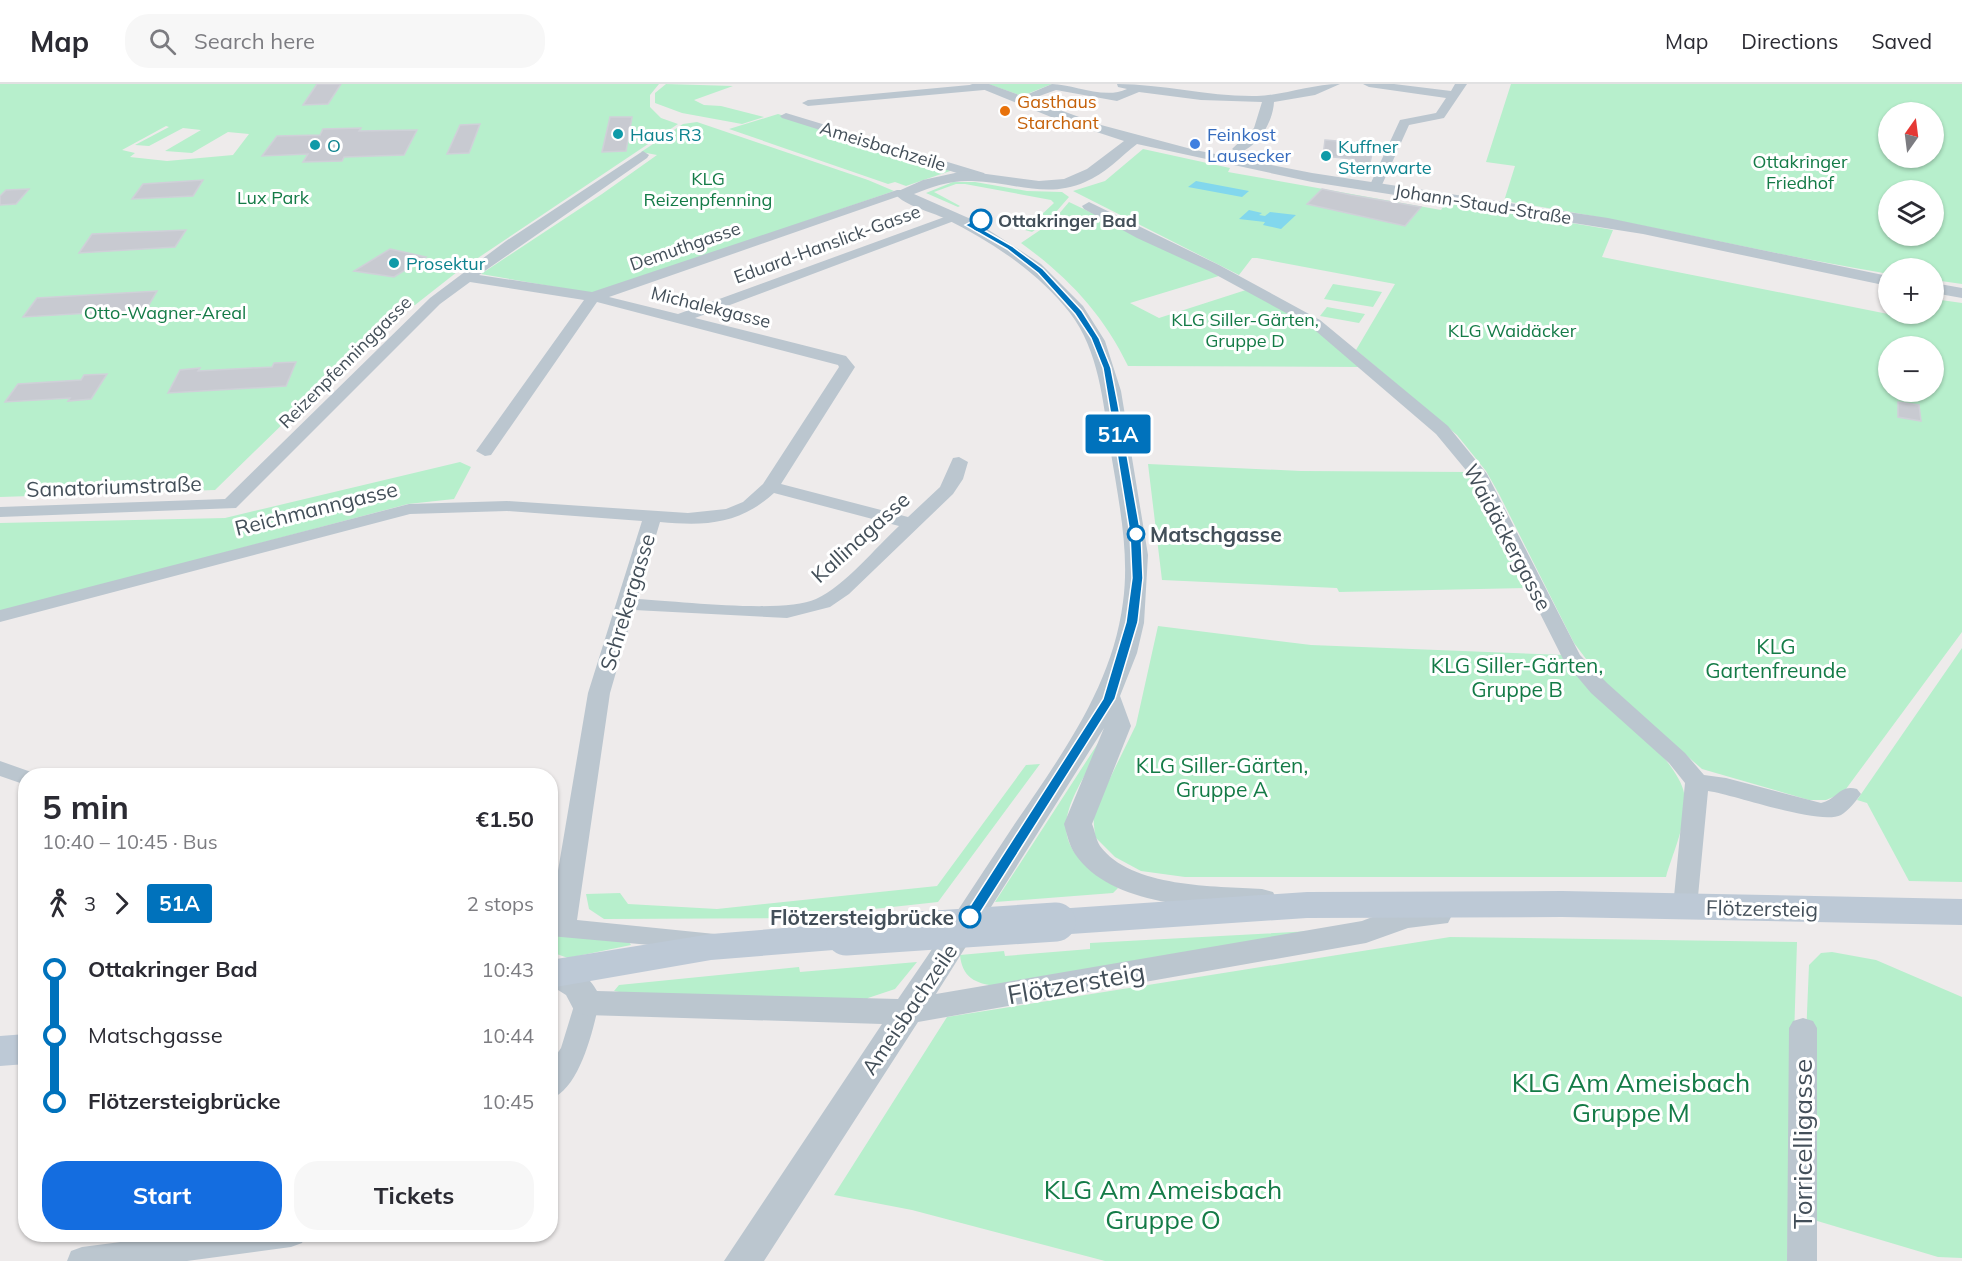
<!DOCTYPE html>
<meta charset="utf-8">
<style>
body{margin:0;font-family:Mulish,sans-serif;background:#f7f7f7;color:#2b2b33;height:100vh;display:flex;flex-direction:column;font-size:22px;white-space:nowrap}
*{box-sizing:border-box;margin:0}
p{font-size:20px;color:#7c7c81}
.icon{flex:none;width:33px;height:33px;fill:none;stroke:currentColor;stroke-width:2;stroke-linecap:round;stroke-linejoin:round}
.map{position:relative;flex:1;overflow:hidden}
.side{position:absolute;left:18px;top:684px;width:540px;height:474px;display:flex;flex-direction:column;background:#fff;border-radius:24px;box-shadow:0 2px 4px #0004}
.side>*{flex:none}
.badge{padding:0 12px;border-radius:4px;font-size:21px;line-height:39px}
.needle{width:39px;rotate:14deg}
.fabs{position:absolute;left:1878px;top:18px;display:grid;gap:12px}
.fabs a{display:grid;place-items:center;width:66px;height:66px;border-radius:50%;background:#fff;box-shadow:0 2px 4px #0004;font-size:30px}
.map>.badge{position:absolute;translate:-50% -50%;box-shadow:0 0 0 3px #fff}
.legs{display:flex;align-items:center;gap:9px;height:66px;padding:0 24px;font-size:20px}
.legs p{margin-inline-start:auto}
.summary{display:flex;align-items:center;justify-content:space-between;height:102px;padding:0 24px}
h1{font-size:33px;font-weight:700;line-height:45px}
.primary-button{display:flex;gap:12px;margin-top:auto;padding:12px 24px}
.primary-button a{flex:1;height:69px;border-radius:24px;background:#146de0;color:#fff;font-size:24px;font-weight:700;line-height:69px;text-align:center}
.primary-button a+a{background:#f7f7f7;color:#2b2b33}
ul{padding:0 24px;list-style:none}
li{display:flex;align-items:center;gap:21px;height:66px;font-size:22px}
li i{display:grid;place-items:center;width:9px;height:100%;margin:0 8px;background:currentColor}
li i::after{content:'';width:15px;height:15px;margin:-8px;border:4px solid;border-radius:50%;background:#fff}
li p{margin-inline-start:auto}
li:first-child i{background:linear-gradient(#0000 50%,currentColor 0)}
li:last-child i{background:linear-gradient(currentColor 50%,#0000 0)}
header{display:flex;align-items:center;gap:36px;box-sizing:border-box;height:84px;padding:0 30px;background:#fff;border-bottom:2px solid #e1e1e2}
header strong{font-size:28px}
nav{display:flex;gap:33px;margin-inline-start:auto;font-size:21px}
.search{width:420px;height:54px;background:#f7f7f7;display:flex;align-items:center;gap:15px;box-sizing:border-box;padding:0 21px;border-radius:24px;color:#7c7c81;font-size:22px}
.map>svg:first-child{display:block}
</style>
<header>
<strong>Map</strong>
<div class="search"><svg class="icon" aria-label="search" viewBox="0 0 24 24"><circle cx="10" cy="10" r="6"/><path d="M15 15l6 6"/></svg>Search here</div>
<nav><a>Map</a><a>Directions</a><a>Saved</a></nav>
</header>
<div class="map">
<svg width="1962" height="1177" viewBox="0 0 1962 1177">
<rect width="100%" height="100%" fill="#eeebeb"/>
<path fill="#b7efcc" fill-rule="evenodd" d="M 0,0 L 659,0 L 650,11 L 650,23 L 661,34 L 678,40 L 457,188 L 415,221 L 405,221 L 215,406 L 0,413 ZM 166,42 L 169,43 L 135,61 L 149,62 L 183,44 L 201,46 L 165,67 L 192,69 L 228,48 L 249,50 L 233,71 L 167,77 L 130,73 L 135,69 L 122,66 Z
M 666,0 L 733,2 L 694,16 L 704,21 L 721,22 L 764,33 L 742,40 L 682,29 L 655,19 L 655,9 Z
M 988,0 L 1052,0 L 1022,12 Z
M 1511,0 L 1962,0 L 1962,200 L 1934,196 L 1934,184 L 1888,184 L 1888,190 L 1878,188 C 1753,167 1630,136 1504,117 L 1515,82 L 1486,78 ZM 1888,28 L 1934,28 L 1934,74 L 1888,74 ZM 1888,106 L 1934,106 L 1934,152 L 1888,152 Z
M 778,30 L 956,85 L 906,102 L 895,98 L 888,100 L 729,45 Z
M 697,38 L 868,96 L 894,107 L 603,207 L 590,209 L 481,190 L 602,110 L 657,71 L 641,68 L 683,40 Z
M 1143,65 L 1230,84 L 1228,88 L 1441,126 L 1446,118 L 1613,146 L 1602,173 L 1888,230 L 1934,230 L 1934,215 L 1962,219 L 1962,548 L 1843,709 L 1826,716 L 1809,716 L 1702,685 L 1605,600 L 1574,559 L 1499,410 L 1486,387 L 1457,351 L 1356,266 L 1395,200 L 1257,174 L 1252,174 L 1239,191 L 1073,107 L 1105,97 ZM 1888,262 L 1934,262 L 1934,308 L 1888,308 Z
M 953,98 L 975,98 L 1027,107 L 1062,108 L 1069,113 L 1049,136 L 1032,148 L 1025,146 L 1054,119 L 1051,116 L 965,100 L 956,100 L 934,108 L 960,122 L 958,123 L 926,109 Z
M 1069,118 L 1222,191 L 1130,219 L 1159,234 L 1249,205 L 1303,236 L 1362,283 L 1128,282 C 1103,230 1068,193 1021,159 L 1052,138 Z
M 1333,200 L 1382,208 L 1373,223 L 1324,215 Z
M 1327,223 L 1365,230 L 1359,239 L 1320,232 Z
M 460,378 L 471,383 L 454,415 L 408,420 L 0,528 L 0,439 L 225,434 Z
M 1148,380 L 1301,387 L 1468,388 L 1481,408 L 1526,504 L 1339,508 L 1337,504 L 1162,496 Z
M 1158,542 L 1311,561 L 1564,571 C 1590,597 1679,676 1684,709 C 1689,735 1673,768 1666,793 L 1185,793 L 1141,787 L 1115,773 L 1095,753 L 1093,729 L 1136,641 Z
M 1962,564 L 1962,798 L 1909,797 L 1867,719 L 1857,716 Z
M 1104,650 L 1107,651 C 1071,720 1032,755 1118,804 L 1113,809 L 995,818 Z
M 1040,680 L 938,818 L 791,834 L 604,835 L 589,825 L 586,810 L 620,809 L 628,820 L 717,825 L 937,802 L 1026,681 Z
M 1330,846 L 997,902 C 975,900 962,893 960,871 L 1004,867 L 1005,872 L 1090,865 L 1090,859 Z
M 560,851 L 629,858 L 631,861 L 568,874 L 551,868 L 550,854 Z
M 1450,853 L 1797,858 L 1787,1177 L 1105,1177 L 912,1126 L 834,1111 L 947,933 Z
M 1832,868 L 1876,876 L 1962,913 L 1962,1174 L 1938,1173 L 1814,1136 L 1806,953 L 1809,881 L 1821,869 Z
M 917,878 L 895,905 L 868,914 L 865,919 L 641,912 L 614,907 L 619,901 L 799,883 L 800,888 Z"/>
<path fill="#82d7ed" d="M 1196,97 L 1249,107 L 1242,113 L 1188,103 Z
M 1249,126 L 1262,129 L 1259,131 L 1265,132 L 1270,128 L 1296,131 L 1281,145 L 1263,141 L 1265,138 L 1239,135 Z"/>
<path fill="#c8cad1" stroke="#cfd1d8" stroke-width="1.5" d="M 317,0 L 341,0 L 328,20 L 303,21 Z
M 610,33 L 632,33 L 626,67 L 602,68 Z
M 480,40 L 469,69 L 447,70 L 460,41 Z
M 361,44 L 359,47 L 417,46 L 404,71 L 344,73 L 342,77 L 303,78 L 308,70 L 262,72 L 277,52 L 320,51 L 323,45 Z
M 1325,56 L 1374,60 L 1370,79 L 1353,80 L 1354,75 L 1323,72 Z
M 203,96 L 193,112 L 132,115 L 143,100 Z
M 29,105 L 16,120 L 0,121 L 0,112 L 6,106 Z
M 1322,105 L 1351,111 L 1421,123 L 1405,142 L 1307,120 Z
M 186,146 L 175,163 L 79,169 L 92,150 Z
M 390,165 L 426,173 L 394,193 L 354,187 Z
M 157,207 L 144,229 L 123,230 L 125,227 L 23,233 L 37,214 Z
M 296,278 L 286,302 L 168,309 L 180,286 L 200,284 L 198,287 L 272,283 L 274,279 Z
M 107,290 L 91,315 L 68,317 L 70,314 L 5,318 L 18,300 L 81,296 L 84,291 Z
M 1898,318 L 1919,321 L 1921,337 L 1898,333 Z"/>
<g fill="none" stroke-linecap="round" stroke-linejoin="round">
<path fill="#bbc6cf" fill-rule="evenodd" d="M 980,0 L 990,3 L 984,6 L 808,22 L 802,19 L 808,16 Z
M 1052,0 C 1073,0 1104,16 1127,5 L 1118,3 L 1117,0 C 1164,0 1210,13 1257,12 C 1285,11 1312,0 1340,0 L 1315,11 L 1274,18 C 1273,38 1258,63 1238,69 L 1232,65 L 1254,44 L 1262,18 L 1201,16 L 1139,8 L 1117,17 L 1056,6 L 1020,19 L 1014,16 Z
M 1363,0 L 1394,0 L 1451,7 L 1455,0 L 1467,0 L 1444,34 L 1409,41 L 1381,103 L 1375,107 L 1369,103 L 1400,36 L 1436,29 L 1446,14 L 1369,3 Z
M 786,29 L 984,89 L 986,92 L 984,95 L 976,95 L 782,34 L 780,32 Z
M 643,67 L 649,71 L 647,74 L 479,191 L 592,208 L 897,106 L 907,106 L 908,109 L 609,213 L 678,230 L 950,131 L 955,130 L 962,134 L 695,234 L 846,272 L 855,283 L 781,400 L 908,433 L 940,403 L 953,374 L 959,373 L 968,378 L 963,395 L 953,410 L 849,510 L 830,523 L 787,534 L 634,526 L 610,609 L 577,836 L 715,850 L 719,857 L 715,864 L 706,866 L 550,852 L 550,834 L 588,609 L 642,437 L 507,427 L 410,430 L 0,538 L 0,526 L 409,420 L 507,417 L 688,429 L 726,425 L 743,418 L 763,400 L 839,283 L 838,281 L 597,218 L 491,371 L 485,372 L 476,367 L 584,216 L 470,198 L 440,220 L 236,424 L 0,433 L 0,423 L 225,415 L 430,214 L 506,157 ZM 774,409 L 899,442 C 876,463 845,502 816,515 C 783,530 678,517 637,515 L 660,438 C 705,442 739,441 774,409 Z
M 1089,118 L 1219,181 L 1320,236 L 1448,342 L 1487,390 L 1580,571 L 1607,599 L 1685,669 L 1704,691 L 1726,694 L 1821,719 C 1837,716 1839,700 1857,705 L 1861,710 C 1856,717 1848,727 1841,731 C 1820,742 1736,711 1708,707 L 1697,823 L 1694,829 L 1685,832 L 1676,829 L 1673,823 L 1685,699 L 1669,679 L 1591,609 L 1564,577 L 1470,391 L 1436,350 L 1310,242 L 1209,187 L 1137,154 L 1084,125 L 1082,122 Z
M 0,677 L 34,689 L 36,692 L 26,692 L 26,701 L 0,692 Z
M 586,909 L 595,912 L 599,919 C 593,946 580,1005 550,1015 L 550,980 L 561,964 L 577,912 Z
M 1803,934 L 1813,937 L 1817,944 L 1817,1177 L 1787,1177 L 1789,944 L 1793,937 Z
M 182,1150 L 306,1150 L 302,1159 L 291,1163 L 187,1177 L 67,1177 L 71,1167 L 82,1163 Z"/>
<path fill="#bbc6cf" fill-rule="evenodd" d="M 970,0 L 989,0 L 1101,41 L 1195,66 L 1312,89 L 1608,134 L 1888,192 L 1888,202 L 1643,150 L 1312,98 L 1137,60 C 1120,73 1105,90 1085,98 C 1048,115 1011,98 972,97 C 952,96 933,102 914,110 L 973,136 L 1041,180 L 1083,222 L 1105,257 L 1121,307 L 1148,471 L 1144,539 L 1137,569 L 1120,612 L 1131,642 L 1092,740 C 1095,747 1096,756 1100,762 C 1131,804 1215,802 1262,805 L 1273,808 L 1277,816 L 1273,824 L 1262,827 C 1204,823 1111,823 1075,770 C 1069,761 1067,750 1064,740 L 1104,644 L 936,910 L 1362,837 C 1389,827 1418,814 1448,823 L 1452,831 L 1448,839 L 1408,844 L 1366,859 L 918,938 L 764,1177 L 724,1177 L 882,940 L 586,931 L 575,928 L 566,911 L 550,901 L 550,879 C 568,874 590,893 597,907 L 898,915 C 937,859 974,801 1012,744 C 1059,674 1112,605 1123,518 C 1130,467 1118,414 1110,363 C 1103,317 1099,267 1070,229 C 1038,188 992,158 946,135 C 930,127 906,123 894,109 L 923,96 L 964,87 L 1039,97 L 1064,95 L 1087,85 L 1124,57 L 1051,33 Z
M 1934,199 L 1962,204 L 1962,214 L 1934,209 Z"/>
<path fill="#bdc9d6" fill-rule="evenodd" d="M 1562,807 L 1962,815 L 1962,841 L 1562,833 L 1307,834 L 1056,851 L 1043,847 L 1038,838 L 1043,829 L 1056,825 L 1307,808 Z
M 846,839 L 859,843 L 864,852 L 859,861 L 846,865 L 711,876 L 550,904 L 550,876 L 711,850 Z
M 26,950 L 26,980 L 0,982 L 0,952 Z"/>
<path stroke="#bdc9d6" stroke-width="39" d="M 846,852 L 1056,838"/>
</g>
<path fill="#0072bc" stroke="#fff" stroke-width="1.5" d="M 978,134 L 984,136 L 975,141 L 1012,162 L 1043,185 L 1082,227 L 1099,254 L 1111,284 L 1118,320 L 1141,450 L 1143,494 L 1138,538 L 1115,615 L 975,837 L 970,838 L 963,833 L 965,830 L 1103,615 L 1126,538 L 1132,494 L 1130,450 L 1109,320 L 1103,284 L 1091,254 L 1075,230 L 1038,189 L 1007,165 L 965,141 Z"/>
<circle fill="#e8710a" stroke="#fff" stroke-width="2" cx="1005" cy="27" r="6"/>
<g fill="#0f9aa8" stroke="#fff" stroke-width="2">
<circle cx="618" cy="50" r="6"/>
<circle cx="315" cy="61" r="6"/>
<circle cx="1326" cy="72" r="6"/>
<circle cx="394" cy="179" r="6"/>
</g>
<circle fill="#3f7fe0" stroke="#fff" stroke-width="2" cx="1195" cy="60" r="6"/>
<g fill="#fff" stroke="#0072bc" stroke-width="3">
<circle cx="981" cy="136" r="10"/>
<circle cx="1136" cy="450" r="8"/>
<circle cx="970" cy="833" r="10"/>
</g>
<g text-anchor="middle" dominant-baseline="central" stroke-width="6" stroke-linejoin="round" paint-order="stroke">
<g font-size="18" fill="#c56008" stroke="#fff" text-anchor="start">
<text x="1017" y="17">Gasthaus<tspan x="1017" dy="21">Starchant</tspan></text>
</g>
<g font-size="18" fill="#0d838f" stroke="#fff" text-anchor="start">
<text x="630" y="50">Haus R3</text>
<text x="327" y="61">O</text>
<text x="1338" y="62">Kuffner<tspan x="1338" dy="21">Sternwarte</tspan></text>
<text x="406" y="179">Prosektur</text>
</g>
<g font-size="18" fill="#366cbe" stroke="#fff" text-anchor="start">
<text x="1207" y="50">Feinkost<tspan x="1207" dy="21">Lausecker</tspan></text>
</g>
<g font-size="18" fill="#434f59" stroke="#fff">
<text transform="translate(883 62) rotate(17)">Ameisbachzeile</text>
<text transform="translate(1483 120) rotate(9)">Johann-Staud-Straße</text>
<text transform="translate(827 160) rotate(-20)">Eduard-Hanslick-Gasse</text>
<text transform="translate(685 162) rotate(-19)">Demuthgasse</text>
<text transform="translate(711 223) rotate(14)">Michalekgasse</text>
<text transform="translate(345 278) rotate(-45)">Reizenpfenninggasse</text>
</g>
<g font-size="18" fill="#147b47" stroke="#fff">
<text x="1800" y="77">Ottakringer<tspan x="1800" dy="21">Friedhof</tspan></text>
<text x="708" y="94">KLG<tspan x="708" dy="21">Reizenpfenning</tspan></text>
<text x="273" y="113">Lux Park</text>
<text x="165" y="228">Otto-Wagner-Areal</text>
<text x="1245" y="235">KLG Siller-Gärten,<tspan x="1245" dy="21">Gruppe D</tspan></text>
<text x="1512" y="246">KLG Waidäcker</text>
</g>
<g font-size="18" font-weight="bold" fill="#434f59" stroke="#fff" text-anchor="start">
<text x="998" y="136">Ottakringer Bad</text>
</g>
<g font-size="21" fill="#434f59" stroke="#fff">
<text transform="translate(114 402) rotate(-2)">Sanatoriumstraße</text>
<text transform="translate(316 424) rotate(-14)">Reichmanngasse</text>
<text transform="translate(860 453) rotate(-42)">Kallinagasse</text>
<text transform="translate(1508 453) rotate(62)">Waidäckergasse</text>
<text transform="translate(627 518) rotate(-73)">Schrekergasse</text>
<text transform="translate(1762 824) rotate(1)">Flötzersteig</text>
<text transform="translate(909 925) rotate(-56)">Ameisbachzeile</text>
</g>
<g font-size="21" font-weight="bold" fill="#434f59" stroke="#fff" text-anchor="start">
<text x="1150" y="450">Matschgasse</text>
<text x="954" y="833" text-anchor="end">Flötzersteigbrücke</text>
</g>
<g font-size="21" fill="#147b47" stroke="#fff">
<text x="1776" y="562">KLG<tspan x="1776" dy="24">Gartenfreunde</tspan></text>
<text x="1517" y="581">KLG Siller-Gärten,<tspan x="1517" dy="24">Gruppe B</tspan></text>
<text x="1222" y="681">KLG Siller-Gärten,<tspan x="1222" dy="24">Gruppe A</tspan></text>
</g>
<g font-size="26" fill="#434f59" stroke="#fff">
<text transform="translate(1076 899) rotate(-10)">Flötzersteig</text>
<text transform="translate(1802 1060) rotate(-90)">Torricelligasse</text>
</g>
<g font-size="26" fill="#147b47" stroke="#fff">
<text x="1631" y="998">KLG Am Ameisbach<tspan x="1631" dy="30">Gruppe M</tspan></text>
<text x="1163" y="1105">KLG Am Ameisbach<tspan x="1163" dy="30">Gruppe O</tspan></text>
</g>
</g>
</svg>
<div class="fabs">
<a><svg class="needle" viewBox="-14 -14 28 28"><path d="M0-13l5 13h-10z" fill="#e53935"/><path d="M0 13l5-13h-10z" fill="#7c7c81"/></svg></a>
<a><svg class="icon" aria-label="layers" viewBox="0 0 24 24"><path d="M12 4l9 5-9 5-9-5zM3 14l9 5 9-5"/></svg></a>
<a>+</a>
<a>−</a>
</div>
<b class="badge" style="left:1118px;top:350px;background:#0072bc;color:#fff">51A</b>
<section class="side">
<div class="summary"><div><h1>5 min</h1><p>10:40 – 10:45 · Bus</p></div><b>€1.50</b></div>
<div class="legs"><svg class="icon" aria-label="walk" viewBox="0 0 24 24"><circle cx="13" cy="4" r="2"/><path d="M13 8l-2 6 4 7M11 14l-3 7M7 12l3-4h3l4 4"/></svg>3<svg class="icon" aria-label="forward" viewBox="0 0 24 24"><path d="M9 5l7 7-7 7"/></svg><b class="badge" style="background:#0072bc;color:#fff">51A</b><p>2 stops</p></div>
<ul>
<li><i style="color:#0072bc"></i><b>Ottakringer Bad</b><p>10:43</p></li>
<li><i style="color:#0072bc"></i><span>Matschgasse</span><p>10:44</p></li>
<li><i style="color:#0072bc"></i><b>Flötzersteigbrücke</b><p>10:45</p></li>
</ul>
<div class="primary-button"><a>Start</a><a>Tickets</a></div>
</section>
</div>
